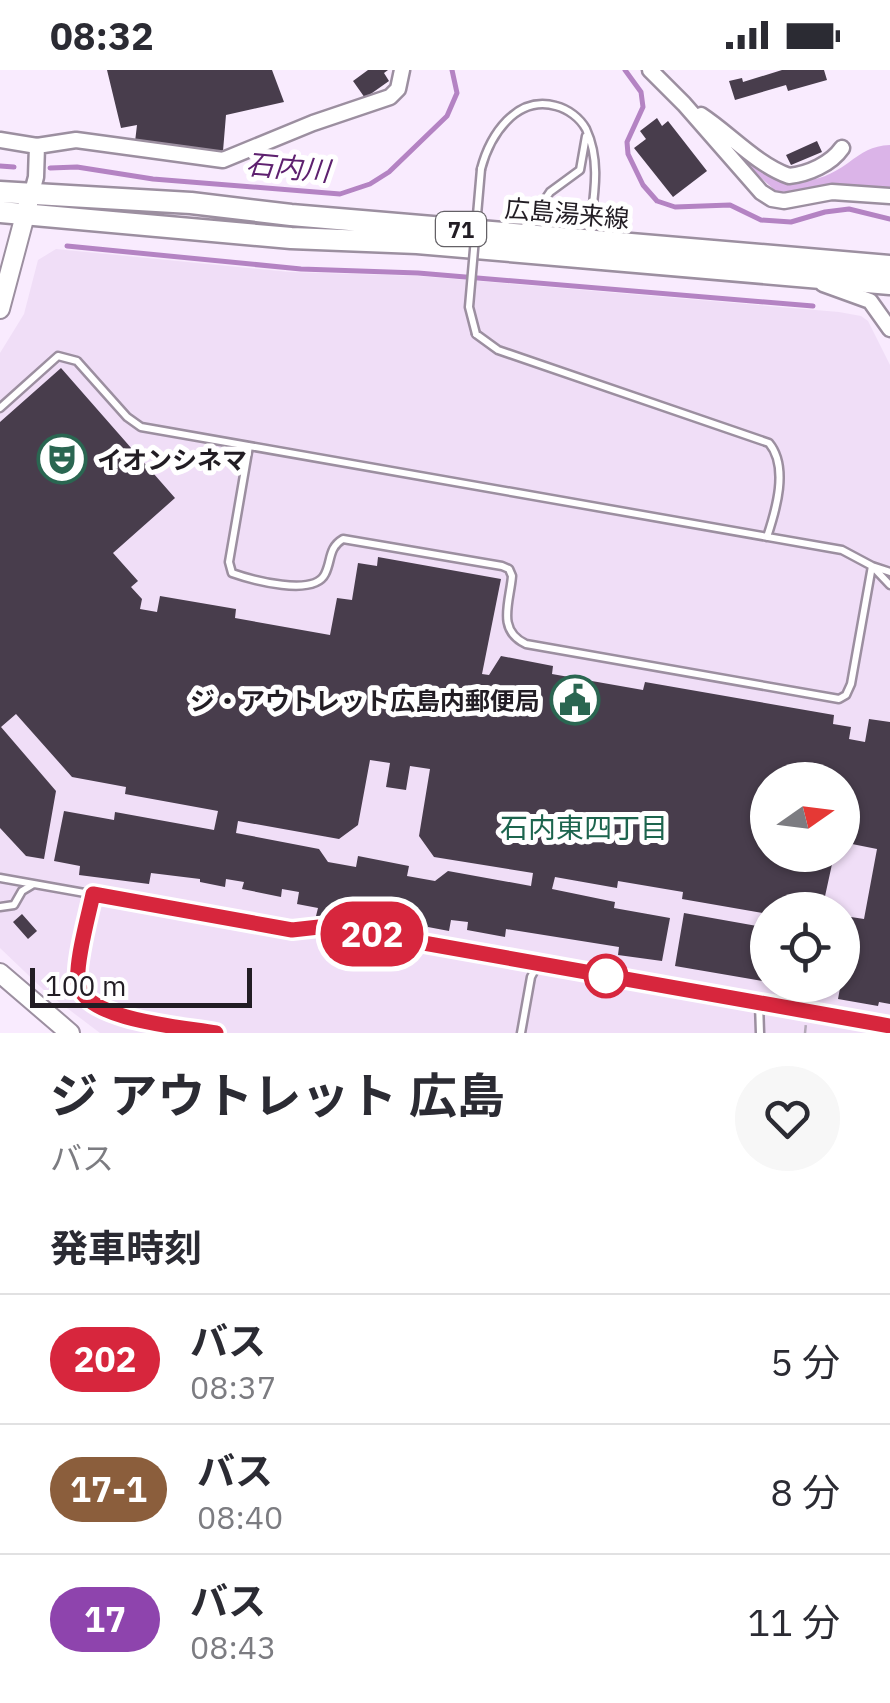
<!DOCTYPE html>
<html lang="ja">
<meta charset="utf-8">
<style>
body{margin:0;font-family:"IBM Plex Sans","Noto Sans JP",sans-serif;background:#f7f7f7;color:#2b2b33;height:100vh;display:flex;flex-direction:column;font-size:38px;white-space:nowrap}
*{box-sizing:border-box;margin:0}
p{font-size:32px;color:#7c7c81}
.icon{flex:none;width:55px;height:55px;fill:none;stroke:currentColor;stroke-width:2;stroke-linecap:round;stroke-linejoin:round}
.map{position:relative;height:963px;overflow:hidden}
.panel{display:flex;flex-direction:column;background:#fff;flex:1}
.panel>*{flex:none}
.badge{padding:0 20px;border-radius:32px;font-size:35px;line-height:65px}
.needle{width:65px;rotate:76deg}
.fabs{position:absolute;left:750px;top:692px;display:grid;gap:20px}
.fabs a{display:grid;place-items:center;width:110px;height:110px;border-radius:50%;background:#fff;box-shadow:0 2px 8px #0004;font-size:50px}
.scale{position:absolute;left:30px;bottom:25px;width:222px;box-sizing:border-box;padding-left:10px;border:5px solid #221d24;border-top:0;font-size:28px;line-height:35px;white-space:nowrap;color:#221d24;-webkit-text-stroke:8px #fff;paint-order:stroke}
.map>.badge{position:absolute;translate:-50% -50%;box-shadow:0 0 0 5px #fff}
h2{padding:0 50px;font-size:38px;line-height:90px}
.round{display:grid;place-items:center;flex:none;width:105px;height:105px;border-radius:52px;background:#f7f7f7}
.summary{display:flex;align-items:center;justify-content:space-between;height:170px;padding:0 50px}
h1{font-size:48px;font-weight:700;line-height:75px}
ul{padding:0;list-style:none}
li{display:flex;align-items:center;gap:30px;height:130px;padding:0 50px;border-top:2px solid #e1e1e2}
li div{flex:1}
li b{display:block;font-size:38px}
li em{font-style:normal}
li .badge{min-width:110px;font-weight:700;text-align:center}
.status{display:flex;justify-content:space-between;align-items:center;height:70px;padding:0 50px;background:#fff;direction:ltr}
.status svg{height:28px;fill:currentColor}
.map>svg:first-child{display:block}
</style>
<div class="status"><b>08:32</b><svg viewBox="0 0 49 12"><path d="M0 12V9h3v3zM5 12V6h3v6zM10 12V3h3v9zM15 12V0h3v12zM26 1h20v11H26zM47 4h2v5h-2z"/></svg></div>
<div class="map">
<svg width="890" height="963" viewBox="0 0 890 963">
<rect width="100%" height="100%" fill="#f9ebfe"/>
<path fill="#f0def7" fill-rule="evenodd" d="M 56,179 L 290,202 L 418,206 L 839,242 L 861,246 L 868,251 L 890,295 L 890,963 L 100,963 L 47,923 L 0,878 L 0,283 L 24,244 L 38,190 ZM 768,710 L 842,710 L 842,785 L 768,785 ZM 768,840 L 842,840 L 842,915 L 768,915 Z"/>
<path fill="#dbb4e8" d="M 890,75 L 890,119 L 862,116 L 779,124 L 751,99 L 748,88 C 786,112 809,121 848,93 C 863,82 871,76 890,75 Z"/>
<g fill="none" stroke-linecap="round" stroke-linejoin="round">
<path stroke="#b483c3" stroke-width="5" d="M 625,0 L 641,22 L 643,37 L 627,72 L 628,84 L 643,115 L 657,131 L 675,137 L 730,135 L 761,150 L 791,152 L 825,142 L 849,139 L 890,149
M 0,96 L 14,97
M 50,98 L 77,97 L 153,109 L 340,124 L 370,114 L 389,102 L 447,46 L 457,23 L 452,0
M 67,176 L 301,199 L 418,203 L 813,236"/>
</g>
<path fill="#483d4c" fill-rule="evenodd" d="M 107,0 L 272,0 L 284,32 L 226,45 L 223,81 L 135,72 L 137,55 L 121,58 Z
M 368,0 L 388,0 L 384,3 L 389,11 L 365,28 L 353,11 Z
M 782,0 L 824,0 L 827,10 L 788,21 L 786,15 L 735,30 L 729,11 L 742,8 L 743,12 Z
M 657,48 L 662,56 L 668,51 L 707,101 L 673,127 L 634,78 L 646,69 L 640,61 Z
M 817,71 L 822,82 L 791,95 L 786,85 Z
M 61,298 L 175,428 L 113,483 L 138,511 L 131,517 L 142,529 L 140,539 L 157,542 L 160,526 L 236,539 L 235,548 L 330,565 L 337,528 L 352,530 L 358,493 L 377,496 L 378,487 L 501,509 L 482,604 L 489,605 L 501,586 L 553,596 L 552,604 L 643,620 L 645,612 L 834,645 L 833,654 L 851,657 L 849,669 L 865,672 L 869,649 L 890,652 L 890,934 L 879,932 L 878,936 L 838,929 L 847,880 L 842,879 L 842,871 L 846,872 L 851,847 L 864,849 L 877,779 L 842,772 L 842,710 L 768,710 L 768,785 L 834,785 L 822,840 L 768,840 L 768,844 L 682,829 L 683,822 L 618,811 L 617,818 L 555,807 L 552,819 L 615,832 L 614,838 L 670,848 L 662,891 L 618,885 L 619,877 L 506,859 L 505,867 L 467,860 L 468,852 L 451,850 L 449,861 L 428,857 L 426,865 L 397,860 L 396,865 L 345,856 L 346,851 L 316,846 L 318,838 L 297,834 L 299,822 L 282,819 L 281,827 L 242,819 L 244,812 L 226,809 L 225,817 L 200,812 L 200,809 L 151,803 L 149,814 L 79,805 L 80,796 L 54,791 L 64,741 L 114,750 L 115,742 L 214,760 L 218,741 L 125,724 L 126,717 L 72,707 L 16,644 L 1,657 L 56,721 L 44,789 L 26,786 L 0,758 L 0,352 ZM 370,690 L 390,693 L 386,717 L 406,720 L 410,696 L 430,699 L 419,766 L 434,787 L 533,803 L 531,816 L 448,801 L 435,811 L 407,806 L 409,796 L 358,786 L 356,797 L 328,792 L 319,779 L 236,763 L 238,751 L 339,769 L 358,755 Z
M 684,843 L 768,858 L 768,912 L 675,896 Z
M 22,844 L 37,861 L 28,869 L 13,852 Z
M 783,915 L 825,915 L 823,927 L 783,919 Z"/>
<g fill="none" stroke-linecap="round" stroke-linejoin="round">
<g stroke="#9c8fa0" stroke-width="11">
<path id="service" d="M 481,99 C 490,65 516,25 556,36 C 568,39 580,48 586,59 C 601,91 594,125 590,159
M 529,153 L 550,122 L 580,100 L 586,66
M 476,264 L 498,280 L 769,373 C 789,397 776,440 767,467
M 0,338 L 58,286 L 77,291 L 127,347 L 141,357 L 842,480 L 872,496 L 890,515
M 249,376 L 229,492 L 232,503 C 252,510 314,527 325,504 C 332,490 328,478 343,469 L 502,496 L 509,499 L 512,506 C 510,532 496,560 526,574 L 839,629 L 846,625 L 851,614 L 872,496 L 890,502
M 0,808 L 293,860 L 327,856 L 890,956
M 93,824 C 90,841 74,904 79,917 C 93,952 183,957 216,963
M 0,837 L 14,835 L 22,821 L 32,815
M 759,933 L 760,963
M 521,963 L 531,907 L 538,894"/>
</g>
<g stroke="#9c8fa0" stroke-width="19">
<path id="minor" d="M 650,0 L 684,34 L 761,122 L 772,129 L 784,131 L 832,122 L 890,126
M 701,45 C 730,64 756,94 789,106 C 808,104 831,94 842,78
M 0,70 L 37,76 L 76,70 L 223,90 L 313,53 L 390,27 L 398,19 L 402,0
M 32,122 L 36,107 L 37,76
M 823,214 L 870,231 L 890,259"/>
</g>
<g stroke="#9c8fa0" stroke-width="22">
<path id="tertiary" d="M 0,239 L 28,134
M 0,903 L 70,963"/>
</g>
<g stroke="#9c8fa0" stroke-width="25">
<path id="primary" d="M 0,122 L 191,133 L 291,145 L 890,196
M 0,142 L 291,168 L 417,173 L 890,214"/>
</g>
<path stroke="#b3a8b7" stroke-width="2.5" stroke-dasharray="8 8" stroke-linecap="butt" d="M 805,963 L 806,953"/>
<use href="#service" stroke="#fff" stroke-width="6"/>
<use href="#minor" stroke="#fff" stroke-width="14"/>
<use href="#tertiary" stroke="#fff" stroke-width="18"/>
<use href="#primary" stroke="#fff" stroke-width="20"/>
<g stroke="#9c8fa0" stroke-width="11" stroke-linecap="butt">
<path id="service-bridge" d="M 476,264 L 469,237 L 481,99"/>
</g>
<use href="#service-bridge" stroke="#fff" stroke-width="6"/>
</g>
<g fill="none" stroke-linecap="round" stroke-linejoin="round">
<g stroke="#fff" stroke-width="22">
<path id="line" d="M 216,963 C 183,957 92,951 79,917 C 73,899 89,844 93,824 L 292,860 L 328,856 L 890,956"/>
</g>
<use href="#line" stroke="#d7263d" stroke-width="15"/>
</g>
<defs>
<g id="theatre-ring" transform="scale(2.5)"><circle r="9.5" fill="#fff" stroke="#2a6651" stroke-width="1.5"/><path d="M-5-5.5Q0-4 5-5.5V0Q5 5 0 6Q-5 5-5 0ZM-3.3-2.5H-1v1.5H-3.3ZM1-2.5H3.3v1.5H1ZM-2.8 1Q0 5.5 2.8 1Z" fill="#2a6651"/></g>
<g id="civic-ring" transform="scale(2.5)"><circle r="9.5" fill="#fff" stroke="#2a6651" stroke-width="1.5"/><path d="M-.6-6.5H3V-4.5H.6V-3L4-1V1h2V6H-6V1h2V-1L-.6-3ZM-1.2 2.5V6h2.4V2.5Z" fill="#2a6651"/></g>
</defs>
<g fill-rule="evenodd">
<use href="#theatre-ring" x="62" y="389"/>
<use href="#civic-ring" x="575" y="630"/>
</g>
<circle fill="#fff" stroke="#d7263d" stroke-width="5" cx="606" cy="906" r="20"/>
<g text-anchor="middle" dominant-baseline="central" stroke-width="10" stroke-linejoin="round" paint-order="stroke">
<rect fill="#fff" stroke="#646166" stroke-width="2.5" x="436" y="142" width="50" height="34" rx="8"/>
<g font-size="22" font-weight="bold" fill="#221d24">
<text x="461" y="159">71</text>
</g>
<g font-size="25" fill="#221d24" stroke="#fff">
<text transform="translate(567 143) rotate(5)">広島湯来線</text>
</g>
<g font-size="25" font-weight="bold" fill="#221d24" stroke="#fff" text-anchor="start">
<text x="97" y="389">イオンシネマ</text>
<text x="540" y="630" text-anchor="end">ジ・アウトレット広島内郵便局</text>
</g>
<g font-size="28" font-style="italic" fill="#5e216f" stroke="#fff">
<text transform="translate(288 97) rotate(5)">石内川</text>
</g>
<g font-size="28" fill="#1c654e" stroke="#fff">
<text x="584" y="757">石内東四丁目</text>
</g>
</g>
</svg>
<div class="fabs">
<a><svg class="needle" viewBox="-14 -14 28 28"><path d="M0-13l5 13h-10z" fill="#e53935"/><path d="M0 13l5-13h-10z" fill="#7c7c81"/></svg></a>
<a><svg class="icon" aria-label="locate" viewBox="0 0 24 24"><circle cx="12" cy="12" r="6"/><path d="M12 2v4M12 18v4M2 12h4M18 12h4"/></svg></a>
</div>
<div class="scale">100 m</div>
<b class="badge" style="left:372px;top:864px;background:#d7263d;color:#fff">202</b>
</div>
<section class="panel">
<div class="summary"><div><h1>ジ アウトレット 広島</h1><p>バス</p></div><a class="round"><svg class="icon" aria-label="heart" viewBox="0 0 24 24"><path d="M12 20l-8-8c-3-5 5-10 8-4 3-6 11-1 8 4z"/></svg></a></div>
<h2>発車時刻</h2>
<ul>
<li><span class="badge" style="background:#d7263d;color:#fff">202</span><div><b>バス</b><p>08:37</p></div><em>5 分</em></li>
<li><span class="badge" style="background:#8b5e3c;color:#fff">17-1</span><div><b>バス</b><p>08:40</p></div><em>8 分</em></li>
<li><span class="badge" style="background:#8e44ad;color:#fff">17</span><div><b>バス</b><p>08:43</p></div><em>11 分</em></li>
</ul>
</section>
